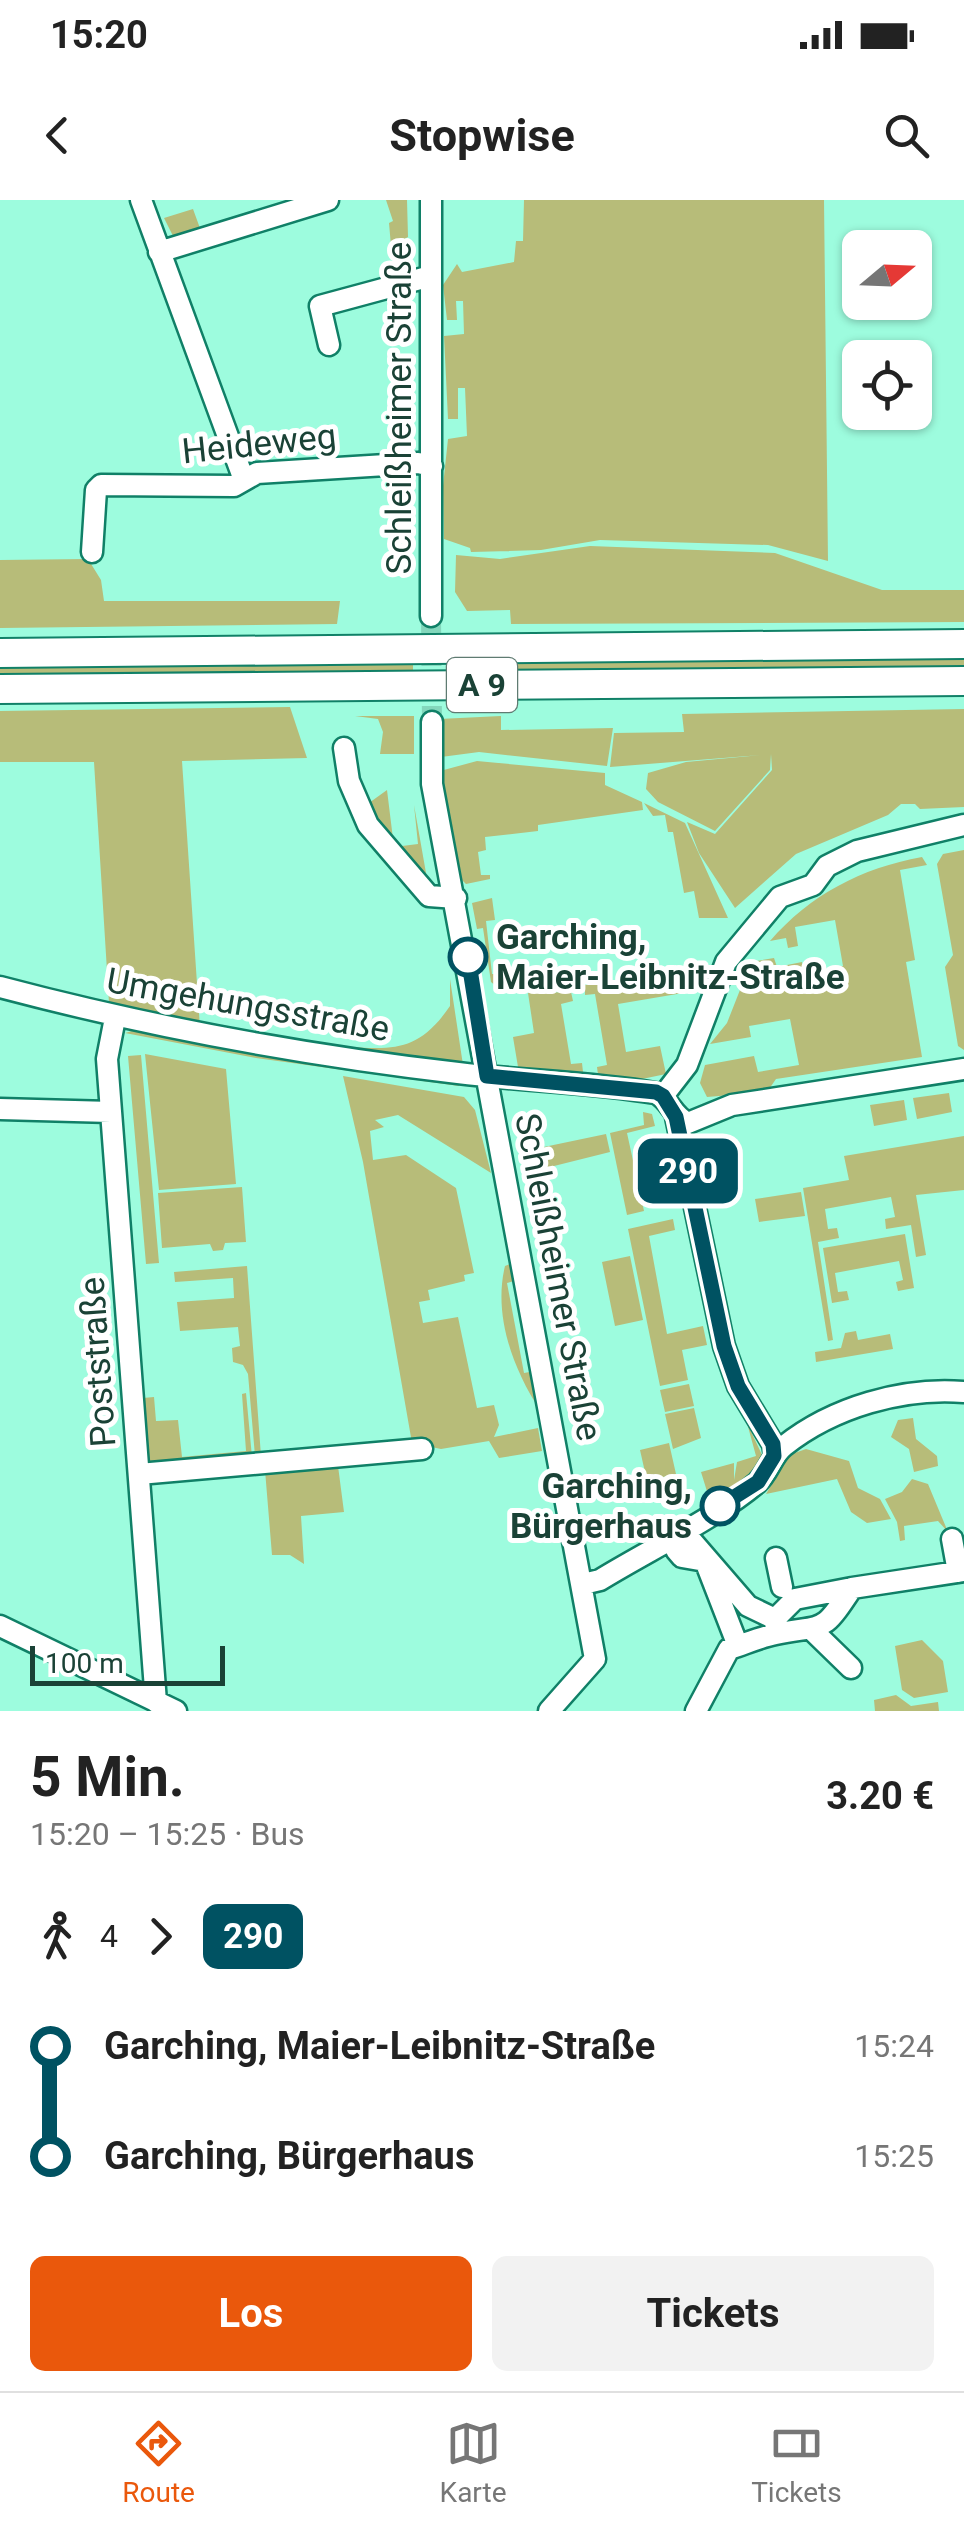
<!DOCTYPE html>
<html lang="de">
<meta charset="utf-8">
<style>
body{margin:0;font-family:Roboto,sans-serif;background:#f2f2f2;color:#222;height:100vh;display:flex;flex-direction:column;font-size:38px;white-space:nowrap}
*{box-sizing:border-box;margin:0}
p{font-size:32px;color:#767676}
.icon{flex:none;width:55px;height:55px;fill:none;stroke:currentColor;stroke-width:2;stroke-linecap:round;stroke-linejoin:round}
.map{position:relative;height:1511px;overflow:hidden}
.sheet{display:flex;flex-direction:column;background:#fff;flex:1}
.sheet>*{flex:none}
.badge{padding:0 20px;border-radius:15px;font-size:35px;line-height:65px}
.needle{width:65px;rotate:71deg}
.buttons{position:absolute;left:842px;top:30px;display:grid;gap:20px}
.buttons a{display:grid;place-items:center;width:90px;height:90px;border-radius:15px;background:#fff;box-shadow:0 2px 8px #0004;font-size:50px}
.scale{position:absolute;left:30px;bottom:25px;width:195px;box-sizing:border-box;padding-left:10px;border:5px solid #1a4236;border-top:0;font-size:28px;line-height:35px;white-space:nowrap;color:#1a4236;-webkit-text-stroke:8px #fff;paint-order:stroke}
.map>.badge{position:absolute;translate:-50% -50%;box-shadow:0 0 0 5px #fff}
.legs{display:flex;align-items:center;gap:15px;height:110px;padding:0 30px;font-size:32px}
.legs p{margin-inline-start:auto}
.overview{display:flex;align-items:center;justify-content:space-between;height:170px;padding:0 30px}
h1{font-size:55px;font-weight:700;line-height:75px}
.action{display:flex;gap:20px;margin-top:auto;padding:20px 30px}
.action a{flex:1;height:115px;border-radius:15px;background:#ea580c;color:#fff;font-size:40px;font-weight:700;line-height:115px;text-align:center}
.action a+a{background:#f2f2f2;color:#222}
ul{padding:0 30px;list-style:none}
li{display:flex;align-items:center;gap:35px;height:110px;font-size:38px}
li i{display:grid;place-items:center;width:15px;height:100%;margin:0 12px;background:currentColor}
li i::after{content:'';width:25px;height:25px;margin:-12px;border:8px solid;border-radius:50%;background:#fff}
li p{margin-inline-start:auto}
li:first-child i{background:linear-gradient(#0000 50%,currentColor 0)}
li:last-child i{background:linear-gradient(currentColor 50%,#0000 0)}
.status{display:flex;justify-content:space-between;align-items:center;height:70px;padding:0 50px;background:#fff;direction:ltr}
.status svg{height:28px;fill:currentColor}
header{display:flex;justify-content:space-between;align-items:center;height:130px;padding:0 30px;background:#fff;font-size:45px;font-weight:700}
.dock{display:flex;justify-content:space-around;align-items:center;height:140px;border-top:2px solid #e0e0e0;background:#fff;font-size:28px;color:#767676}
.dock a{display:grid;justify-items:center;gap:5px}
.dock .selected{color:#ea580c}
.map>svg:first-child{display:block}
</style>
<div class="status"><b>15:20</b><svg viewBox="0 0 49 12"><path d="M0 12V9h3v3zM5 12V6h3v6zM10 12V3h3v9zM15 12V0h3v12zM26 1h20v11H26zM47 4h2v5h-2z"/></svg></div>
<header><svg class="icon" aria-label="back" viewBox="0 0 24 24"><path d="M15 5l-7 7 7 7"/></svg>Stopwise<svg class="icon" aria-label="search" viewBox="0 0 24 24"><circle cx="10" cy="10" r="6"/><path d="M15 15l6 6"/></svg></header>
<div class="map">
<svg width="964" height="1511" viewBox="0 0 964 1511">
<rect width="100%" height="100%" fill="#9dfcde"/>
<path fill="#b7bc79" d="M 386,0 L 407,0 L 408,37 L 391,46 L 389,23 L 393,21 Z
M 524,0 L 824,0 L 828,361 L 768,345 L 600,340 L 541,350 L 471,352 L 470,348 L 444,339 L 443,286 L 448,239 L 467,236 L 465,188 L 458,188 L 458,219 L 448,219 L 444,136 L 464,134 L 463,101 L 456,101 L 457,120 L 447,120 L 443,85 L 457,64 L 462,72 L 514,62 L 516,41 L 523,41 Z
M 193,9 L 201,31 L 175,40 L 164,18 Z
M 590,346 L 775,353 L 882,390 L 964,390 L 964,422 L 511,424 L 510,410 L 467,411 L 455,392 L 456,355 L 500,359 Z
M 88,359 L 101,380 L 104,401 L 340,401 L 337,424 L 0,428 L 0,360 Z
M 964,458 L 964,466 L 446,470 L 447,463 Z
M 413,462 L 413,471 L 0,474 L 0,466 Z
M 290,507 L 307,558 L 182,561 L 200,828 L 109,803 L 94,562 L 0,562 L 0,511 Z
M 964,509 L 964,607 L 920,609 L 915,604 L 901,604 L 888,615 L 796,654 L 735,708 L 699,653 L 687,622 L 715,634 L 772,570 L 771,554 L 770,570 L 715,631 L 658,602 L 646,589 L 648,573 L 686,562 L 761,555 L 610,567 L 614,533 L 684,532 L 682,514 Z
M 355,516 L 414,516 L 414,554 L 380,554 L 383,532 L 378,519 Z
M 501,516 L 501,530 L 613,528 L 607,566 L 479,552 L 441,557 L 439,519 Z
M 477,561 L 605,573 L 605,585 L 642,602 L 643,610 L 538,625 L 538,631 L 485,637 L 486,650 L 478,652 L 481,675 L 490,675 L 490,679 L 466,684 L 459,677 L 442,600 L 440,571 Z
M 387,590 L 394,647 L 418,644 L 414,605 L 429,690 L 364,615 L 362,608 Z
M 644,603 L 685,623 L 728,718 L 699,718 L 694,691 L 684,693 L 673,632 L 668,632 L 665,615 L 653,616 Z
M 964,650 L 964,850 L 958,846 L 945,767 L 953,755 L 937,664 L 943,654 Z
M 922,657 L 927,665 L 900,670 L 915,760 L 906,762 L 922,857 L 776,879 L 767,892 L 707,897 L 700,883 L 705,865 L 754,856 L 758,872 L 799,865 L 790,819 L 749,826 L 751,837 L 710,844 L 727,823 L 751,762 L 774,758 L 777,767 L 802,762 L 803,773 L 843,766 L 835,720 L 795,727 L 798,746 L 788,748 L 786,738 L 770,741 C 810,695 861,668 922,657 Z
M 492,698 L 495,720 L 486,721 L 492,774 L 498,774 L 496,786 L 491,782 L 483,728 L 477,729 L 472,703 Z
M 579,771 L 581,779 L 557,786 L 510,786 L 509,781 Z
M 679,771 L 683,793 L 618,804 L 626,852 L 660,846 L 666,874 L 642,879 L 598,875 L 597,867 L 607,865 L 595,794 L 585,795 L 585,785 Z
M 450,779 L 463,865 L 339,853 L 340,846 C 392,850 418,853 450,806 Z
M 571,792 L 573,801 L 561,804 L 571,864 L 582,863 L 583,872 L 518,867 L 513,837 L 534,833 L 528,793 Z
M 132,831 L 282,858 L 460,879 L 459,886 L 256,858 L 125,833 Z
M 145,854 L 226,869 L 236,984 L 159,990 Z
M 141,855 L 159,1063 L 146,1064 L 128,856 Z
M 343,876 L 464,897 L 475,910 L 491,973 L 398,915 L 375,920 L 384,927 L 370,931 L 373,960 L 406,955 L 456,988 L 474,1073 L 464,1075 L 465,1081 L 428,1090 L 430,1100 L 419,1102 L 423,1123 L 458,1117 L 477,1208 L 494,1205 L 499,1225 L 494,1237 L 538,1228 L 542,1251 L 499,1258 L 489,1241 L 441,1249 L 412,1243 L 363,962 Z
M 949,893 L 952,912 L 917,919 L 913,898 Z
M 904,900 L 907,920 L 874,926 L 870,905 Z
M 643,912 L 652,914 L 655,926 L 627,933 L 644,1011 L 627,1015 L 610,933 L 644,925 Z
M 606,934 L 610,952 L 534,971 L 537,997 L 520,952 Z
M 964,936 L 964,990 L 916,995 L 926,1055 L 916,1057 L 911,1025 L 886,1029 L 885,1019 L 895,1017 L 891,997 L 825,1009 L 828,1029 L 837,1028 L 839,1038 L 818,1042 L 833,1140 L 828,1141 L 803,988 L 849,980 L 844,956 Z
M 242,987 L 246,1042 L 225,1043 L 223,1050 L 213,1051 L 210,1044 L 162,1048 L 158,993 Z
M 801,992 L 805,1016 L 759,1022 L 755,999 Z
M 673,1019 L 675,1030 L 649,1036 L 667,1134 L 703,1126 L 707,1145 L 682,1150 L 688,1180 L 660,1186 L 628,1029 Z
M 905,1034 L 914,1088 L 898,1091 L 896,1082 L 903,1080 L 899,1061 L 835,1073 L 838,1092 L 847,1091 L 849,1100 L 832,1103 L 823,1048 Z
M 630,1056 L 643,1120 L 615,1126 L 602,1062 Z
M 510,1064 L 514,1081 L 507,1083 L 524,1173 L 535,1171 L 540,1210 C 513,1169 493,1115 505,1066 Z
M 247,1066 L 261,1256 L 255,1256 L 248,1174 L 243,1165 L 233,1162 L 232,1148 L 240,1146 L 238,1127 L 180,1131 L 177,1102 L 234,1098 L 233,1078 L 175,1082 L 174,1072 Z
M 856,1131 L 858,1140 L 890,1134 L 893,1149 L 816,1162 L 815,1152 L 841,1148 L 845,1133 Z
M 689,1184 L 694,1206 L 665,1212 L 660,1190 Z
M 246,1193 L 252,1257 L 148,1264 L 143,1198 L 154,1197 L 156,1221 L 178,1220 L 182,1257 L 246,1251 L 242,1194 Z
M 694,1208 L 701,1238 L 673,1249 L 665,1214 Z
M 913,1218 L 916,1239 L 937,1256 L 938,1266 L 914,1272 L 909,1249 L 891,1237 L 898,1220 Z
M 747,1223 L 763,1257 L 756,1272 L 710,1301 L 701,1272 L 734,1263 L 734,1280 L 737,1262 L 756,1256 Z
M 669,1243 L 676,1274 L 647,1281 L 640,1250 Z
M 806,1249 L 849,1261 L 858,1288 L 880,1299 L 891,1319 L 867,1323 L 851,1312 L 837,1279 L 766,1294 L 789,1255 Z
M 338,1266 L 344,1312 L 301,1316 L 304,1364 L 290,1355 L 272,1355 L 265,1270 Z
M 912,1279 L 928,1284 L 948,1332 L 938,1321 L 904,1326 L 905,1340 L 900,1341 L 897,1322 L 885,1299 L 902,1292 Z
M 922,1440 L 943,1461 L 948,1492 L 914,1498 L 902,1490 L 895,1446 Z
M 896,1495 L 911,1506 L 938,1502 L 939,1511 L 875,1511 L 874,1500 Z"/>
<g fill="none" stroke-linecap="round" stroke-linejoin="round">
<path stroke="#83d7bc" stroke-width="20" stroke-dasharray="20 10" stroke-linecap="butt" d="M 431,416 L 432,522"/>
<g stroke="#108067" stroke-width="25">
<path id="minor" d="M 141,0 L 244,280
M 431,0 L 431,416
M 159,52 L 328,0
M 329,145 L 320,106 L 431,76
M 92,352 L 96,290 L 101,285 L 234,286 L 257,273 L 418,263 L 432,266
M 432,522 L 432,584 L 595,1459 L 549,1511
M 344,548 L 349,581 L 368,625 L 429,696 L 456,698
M 0,787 C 151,827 303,855 458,873 C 523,881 590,882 655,893 C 670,899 672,916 688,923 L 732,905 L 964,869
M 115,818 L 107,859 L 156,1502
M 663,896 L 687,865 L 726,762 L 780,697 L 813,685 L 827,666 L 857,651 L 964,625
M 0,909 L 111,912
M 676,917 L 724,1146 L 738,1186 L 773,1244 L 775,1256
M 139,1274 L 422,1249
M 952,1339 L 958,1372
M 691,1340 L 748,1406 L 775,1419
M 676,1350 L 682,1357 L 705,1361 L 738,1446
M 776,1358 L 782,1387
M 583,1384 L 600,1380 C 647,1351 716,1318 757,1283 C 769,1272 772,1255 784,1246 C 833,1207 903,1187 964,1192
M 0,1426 L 176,1511
M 776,1432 L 775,1419 L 795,1399 L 852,1388
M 814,1432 L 851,1468
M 696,1511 L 729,1449 C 745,1444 760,1437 776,1434 C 826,1424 821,1435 852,1388 L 964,1371"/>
</g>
<g stroke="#108067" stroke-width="32">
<path id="highway" d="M 0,453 L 964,444
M 0,489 L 964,481"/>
</g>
<use href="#minor" stroke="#fff" stroke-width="20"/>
<use href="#highway" stroke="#fff" stroke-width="28"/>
</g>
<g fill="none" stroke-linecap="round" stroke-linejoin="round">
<g stroke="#fff" stroke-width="22">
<path id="line-1" d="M 468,757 L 487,876 L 656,892 L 663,896 L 676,917 L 724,1146 L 738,1186 L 773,1244 L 774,1256 L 758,1282 L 720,1306"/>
</g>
<use href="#line-1" stroke="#005262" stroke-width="15"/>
</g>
<g fill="#fff" stroke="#005262" stroke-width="5">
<circle cx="468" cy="757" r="18"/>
<circle cx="720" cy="1306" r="18"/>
</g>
<g text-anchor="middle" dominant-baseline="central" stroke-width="10" stroke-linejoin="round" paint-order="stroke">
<rect fill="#fff" stroke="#5f7b72" stroke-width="2.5" x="447" y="458" width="70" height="54" rx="8"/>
<g font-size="32" font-weight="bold" fill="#1a4236">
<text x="482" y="485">A 9</text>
</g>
<g font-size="35" fill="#1a4236" stroke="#fff">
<text transform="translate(399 208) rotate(-90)">Schleißheimer Straße</text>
<text transform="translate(259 244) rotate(-6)">Heideweg</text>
<text transform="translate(248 805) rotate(10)">Umgehungsstraße</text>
<text transform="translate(558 1077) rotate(79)">Schleißheimer Straße</text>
<text transform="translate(98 1162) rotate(-94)">Poststraße</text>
</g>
<g font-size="35" font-weight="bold" fill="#1a4236" stroke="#fff" text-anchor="start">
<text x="496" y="737">Garching,<tspan x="496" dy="40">Maier-Leibnitz-Straße</tspan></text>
<text x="692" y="1286" text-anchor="end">Garching,<tspan x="692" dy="40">Bürgerhaus</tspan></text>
</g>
</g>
</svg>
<div class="buttons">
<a><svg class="needle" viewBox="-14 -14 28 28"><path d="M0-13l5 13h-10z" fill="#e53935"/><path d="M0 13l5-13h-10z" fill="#767676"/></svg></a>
<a><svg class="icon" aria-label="locate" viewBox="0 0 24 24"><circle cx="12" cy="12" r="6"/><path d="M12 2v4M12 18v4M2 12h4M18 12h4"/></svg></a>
</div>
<div class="scale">100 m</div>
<b class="badge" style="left:688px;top:971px;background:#005262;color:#fff">290</b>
</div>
<section class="sheet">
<div class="overview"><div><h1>5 Min.</h1><p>15:20 – 15:25 · Bus</p></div><b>3.20 €</b></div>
<div class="legs"><svg class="icon" aria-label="walk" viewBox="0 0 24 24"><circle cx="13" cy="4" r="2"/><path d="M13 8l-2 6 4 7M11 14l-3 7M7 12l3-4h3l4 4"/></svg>4<svg class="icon" aria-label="forward" viewBox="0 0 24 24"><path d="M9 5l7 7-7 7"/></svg><b class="badge" style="background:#005262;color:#fff">290</b></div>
<ul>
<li><i style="color:#005262"></i><b>Garching, Maier-Leibnitz-Straße</b><p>15:24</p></li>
<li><i style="color:#005262"></i><b>Garching, Bürgerhaus</b><p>15:25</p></li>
</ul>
<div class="action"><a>Los</a><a>Tickets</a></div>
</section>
<nav class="dock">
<a class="selected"><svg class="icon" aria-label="directions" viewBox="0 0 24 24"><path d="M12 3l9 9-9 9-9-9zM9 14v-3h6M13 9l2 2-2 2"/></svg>Route</a>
<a><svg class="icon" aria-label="map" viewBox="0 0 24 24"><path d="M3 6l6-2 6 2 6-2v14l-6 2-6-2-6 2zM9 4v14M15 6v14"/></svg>Karte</a>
<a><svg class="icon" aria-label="tickets" viewBox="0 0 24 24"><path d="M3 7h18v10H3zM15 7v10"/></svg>Tickets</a>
</nav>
